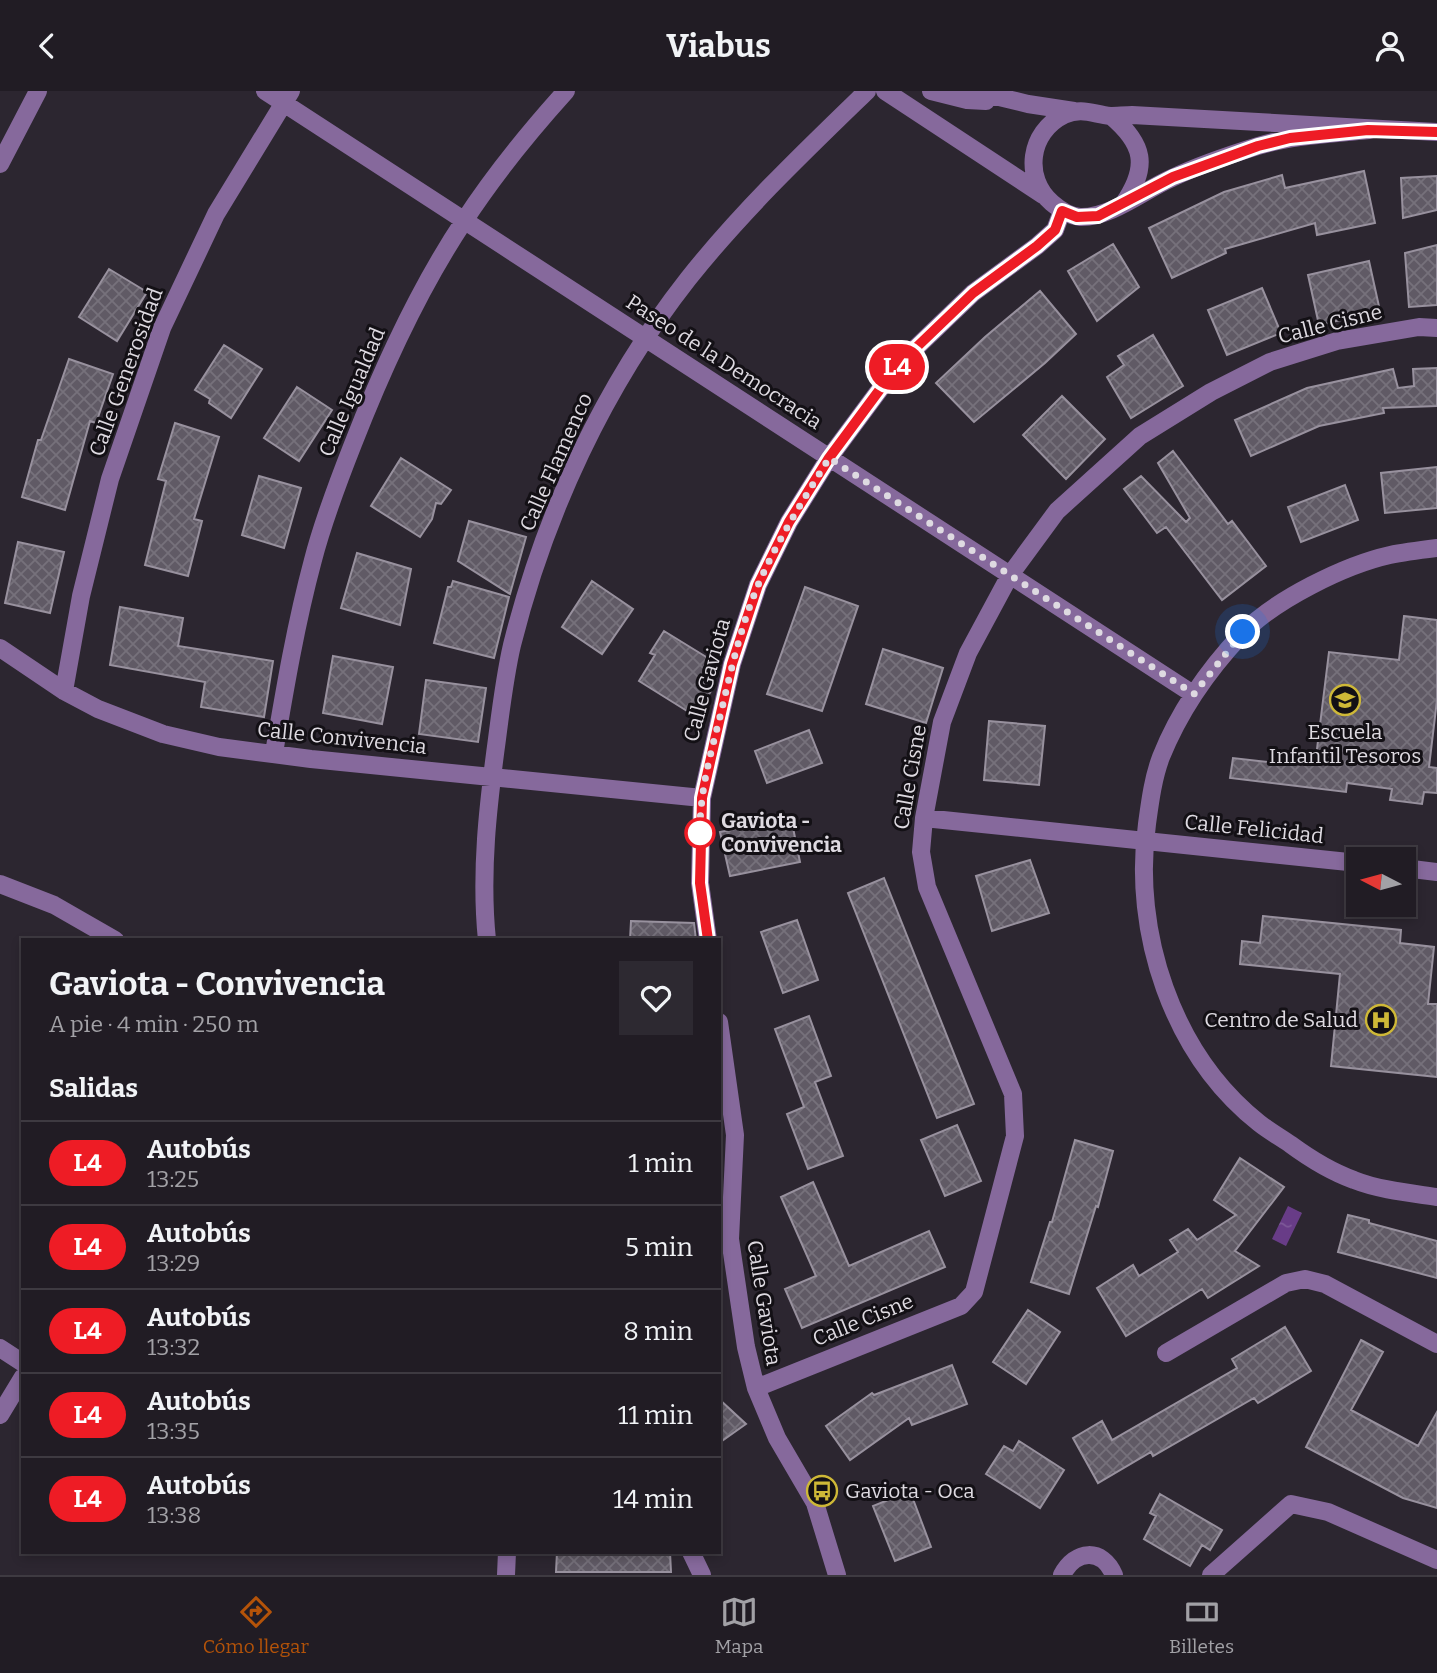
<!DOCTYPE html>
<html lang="es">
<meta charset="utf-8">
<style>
body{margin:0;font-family:Bitter,serif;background:#2d2931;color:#f1f3f6;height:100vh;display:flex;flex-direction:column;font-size:26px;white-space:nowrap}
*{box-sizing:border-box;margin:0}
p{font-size:23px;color:#a2a1a6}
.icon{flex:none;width:38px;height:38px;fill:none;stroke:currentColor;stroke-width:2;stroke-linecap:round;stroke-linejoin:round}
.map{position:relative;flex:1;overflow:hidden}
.panel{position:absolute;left:21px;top:847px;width:700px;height:616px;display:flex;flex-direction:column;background:#211c24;border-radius:0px;box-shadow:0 4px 10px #0003,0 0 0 2px #3e3a41}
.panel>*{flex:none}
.badge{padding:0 14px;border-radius:23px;font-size:24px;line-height:46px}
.needle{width:46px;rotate:276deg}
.buttons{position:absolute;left:1346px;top:756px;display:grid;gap:14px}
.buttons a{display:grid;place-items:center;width:70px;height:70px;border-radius:0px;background:#211c24;box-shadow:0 4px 10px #0003,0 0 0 2px #3e3a41;font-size:35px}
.you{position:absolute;width:35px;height:35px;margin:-18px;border:5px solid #fff;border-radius:50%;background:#1a73e8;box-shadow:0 0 0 10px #1a73e833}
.map>.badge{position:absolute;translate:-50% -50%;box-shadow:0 0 0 4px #fff}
h2{padding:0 28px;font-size:26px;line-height:63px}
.round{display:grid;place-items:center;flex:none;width:74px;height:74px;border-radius:0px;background:#2d2931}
.headline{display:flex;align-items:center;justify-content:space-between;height:119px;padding:0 28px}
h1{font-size:33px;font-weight:700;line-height:52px}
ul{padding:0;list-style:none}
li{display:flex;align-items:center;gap:21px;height:84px;padding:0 28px;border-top:2px solid #3e3a41}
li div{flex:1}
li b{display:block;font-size:26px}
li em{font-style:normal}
li .badge{min-width:77px;font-weight:700;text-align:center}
header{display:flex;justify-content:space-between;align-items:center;height:91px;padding:0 28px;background:#211c24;font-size:32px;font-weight:700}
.dock{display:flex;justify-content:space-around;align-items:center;height:98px;border-top:2px solid #3e3a41;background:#211c24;font-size:19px;color:#a2a1a6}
.dock a{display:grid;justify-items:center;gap:4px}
.dock .on{color:#b45309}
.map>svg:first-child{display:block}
</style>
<header><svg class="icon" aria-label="back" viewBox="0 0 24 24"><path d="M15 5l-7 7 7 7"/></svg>Viabus<svg class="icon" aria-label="person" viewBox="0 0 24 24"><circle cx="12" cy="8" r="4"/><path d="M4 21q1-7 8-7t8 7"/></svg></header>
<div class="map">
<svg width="1437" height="1484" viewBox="0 0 1437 1484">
<defs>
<pattern id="water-ripples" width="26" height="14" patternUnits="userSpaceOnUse" patternTransform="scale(1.75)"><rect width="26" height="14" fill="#683c87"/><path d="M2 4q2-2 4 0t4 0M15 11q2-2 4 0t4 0" fill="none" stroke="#7d5898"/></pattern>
<pattern id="building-cross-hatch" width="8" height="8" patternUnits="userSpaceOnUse" patternTransform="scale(1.75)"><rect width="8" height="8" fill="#605a65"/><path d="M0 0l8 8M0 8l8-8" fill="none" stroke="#76717b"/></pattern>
</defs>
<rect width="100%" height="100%" fill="#2c2630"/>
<path fill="url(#water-ripples)" d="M 1288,1115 L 1302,1122 L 1286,1155 L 1272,1148 Z"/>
<path fill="url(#building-cross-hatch)" stroke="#98919e" stroke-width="2" d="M 1364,80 L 1375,132 L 1317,144 L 1315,132 L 1225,158 L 1226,162 L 1172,187 L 1149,137 L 1224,101 L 1282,84 L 1285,97 Z
M 1437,85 L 1437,119 L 1403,127 L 1401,87 Z
M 1113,153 L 1139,196 L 1097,230 L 1068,180 Z
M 1437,154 L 1437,214 L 1409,216 L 1405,162 Z
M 1369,170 L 1380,220 L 1319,234 L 1308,184 Z
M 109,178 L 147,201 L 117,250 L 79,226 Z
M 1262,197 L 1281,242 L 1227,264 L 1208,219 Z
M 1040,200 L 1076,243 L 1045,272 L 974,331 L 936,292 L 985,246 Z
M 1153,244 L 1183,295 L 1131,327 L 1107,286 L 1124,274 L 1118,265 Z
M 224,254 L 262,278 L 231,327 L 209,312 L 210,308 L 195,299 Z
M 69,268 L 113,283 L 96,332 L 90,330 L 65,419 L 22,406 L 38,349 L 41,349 Z
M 1437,277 L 1437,315 L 1383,317 L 1384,322 L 1319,335 L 1251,365 L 1235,329 L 1307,297 L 1393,278 L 1398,297 L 1414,295 L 1413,278 Z
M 297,296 L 332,319 L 299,370 L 264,347 Z
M 1062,305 L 1105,348 L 1066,388 L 1023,344 Z
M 175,332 L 219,346 L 194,428 L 202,430 L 188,485 L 145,474 L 166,390 L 158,388 Z
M 1173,360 L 1228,433 L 1232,430 L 1266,475 L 1222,509 L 1166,436 L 1157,442 L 1124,398 L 1141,385 L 1186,431 L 1190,427 L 1158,372 Z
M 401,367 L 451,399 L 441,413 L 436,412 L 432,428 L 420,446 L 371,415 Z
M 1437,376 L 1437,417 L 1385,422 L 1381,382 Z
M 259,385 L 301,397 L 284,457 L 242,444 Z
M 1345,394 L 1358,429 L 1301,451 L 1288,416 Z
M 469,430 L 526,446 L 510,503 L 458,470 Z
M 18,451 L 64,461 L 50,522 L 5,512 Z
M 357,462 L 411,478 L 400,534 L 341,517 Z
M 453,490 L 509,506 L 494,567 L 434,552 L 448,496 L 451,496 Z
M 592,490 L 633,518 L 602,563 L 562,536 Z
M 805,496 L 858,515 L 822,620 L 767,603 Z
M 120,516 L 183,527 L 178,555 L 273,570 L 264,626 L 201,616 L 205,591 L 110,574 Z
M 1404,525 L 1437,529 L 1437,609 L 1429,676 L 1437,677 L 1437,702 L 1424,701 L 1422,713 L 1390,709 L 1392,698 L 1347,692 L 1346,701 L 1230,687 L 1233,667 L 1285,673 L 1286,663 L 1316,666 L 1329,561 L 1399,569 Z
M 664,540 L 716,572 L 703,595 L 711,600 L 695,625 L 639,590 L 655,564 L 650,562 Z
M 883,558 L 943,577 L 926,632 L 866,613 Z
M 333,565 L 393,576 L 382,633 L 323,622 Z
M 426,589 L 486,597 L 478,651 L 419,643 Z
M 989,630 L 1045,635 L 1039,694 L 984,689 Z
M 809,639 L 822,672 L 767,692 L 755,660 Z
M 791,727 L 800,771 L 730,785 L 720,741 Z
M 1030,769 L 1049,822 L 992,840 L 976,785 Z
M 884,787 L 974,1013 L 937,1027 L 848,802 Z
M 1263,825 L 1401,839 L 1400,852 L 1434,856 L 1428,913 L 1437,913 L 1437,986 L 1331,975 L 1340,883 L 1240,873 L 1242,850 L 1260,852 Z
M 797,829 L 818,889 L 783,902 L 761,841 Z
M 631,830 L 694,832 L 696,849 L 630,849 Z
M 809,925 L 831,985 L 815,991 L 843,1065 L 808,1078 L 787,1023 L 804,1016 L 775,938 Z
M 957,1034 L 981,1090 L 945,1105 L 921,1049 Z
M 1075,1049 L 1113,1060 L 1098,1116 L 1096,1115 L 1069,1203 L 1031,1191 L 1050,1131 L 1052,1131 Z
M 1240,1067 L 1284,1096 L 1235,1160 L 1259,1175 L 1208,1207 L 1202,1198 L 1126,1245 L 1097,1197 L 1133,1174 L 1139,1185 L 1178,1161 L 1170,1149 L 1188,1138 L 1197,1149 L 1236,1124 L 1214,1109 Z
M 813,1091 L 849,1175 L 929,1140 L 945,1176 L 802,1237 L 785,1198 L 816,1185 L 781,1106 Z
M 1348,1124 L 1369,1129 L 1369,1132 L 1437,1150 L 1437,1187 L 1338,1161 Z
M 1028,1219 L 1060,1241 L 1026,1293 L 993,1271 Z
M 1285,1236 L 1311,1280 L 1258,1312 L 1254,1307 L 1153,1365 L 1151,1361 L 1098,1392 L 1073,1347 L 1102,1330 L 1112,1349 L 1237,1277 L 1232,1268 Z
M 1361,1249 L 1383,1261 L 1351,1319 L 1418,1355 L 1437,1321 L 1437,1417 L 1403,1407 L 1306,1356 Z
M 952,1274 L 967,1313 L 912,1334 L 909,1327 L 850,1369 L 826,1335 L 872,1302 L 874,1304 Z
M 719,1308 L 746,1333 L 719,1352 Z
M 1019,1350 L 1064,1379 L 1040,1417 L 986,1383 L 1004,1355 L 1013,1360 Z
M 910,1400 L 931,1456 L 895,1470 L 873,1415 Z
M 1160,1403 L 1222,1439 L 1210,1459 L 1202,1454 L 1190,1475 L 1144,1448 L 1156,1425 L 1150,1422 Z
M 557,1461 L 670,1461 L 671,1481 L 556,1481 Z"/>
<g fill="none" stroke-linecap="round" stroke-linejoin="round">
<path stroke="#86699c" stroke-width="18" d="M 265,0 L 1193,603
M 885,0 L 1043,104
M 931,0 L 967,9 L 986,10
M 974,0 L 1028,13 L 1074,20
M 1111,25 C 1144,53 1149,75 1124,112
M 1369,39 C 1332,43 1293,44 1258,55 C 1229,64 1199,74 1172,87 C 1144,99 1111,127 1080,126 C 1069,125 1060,119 1052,112 C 1023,87 1029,41 1064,24 C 1081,16 1093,23 1110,25 C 1117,25 1125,24 1132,24 L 1437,41
M 0,73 L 38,0
M 1437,457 C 1421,459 1405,461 1390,464 C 1345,474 1274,509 1242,543 C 1209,578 1179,621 1161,666 C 1153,687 1150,711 1147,733 C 1132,841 1172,963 1259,1032 C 1269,1040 1280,1046 1290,1053 C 1309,1067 1332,1081 1354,1089 C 1379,1099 1410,1102 1437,1106
M 0,557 L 64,600 L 98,618 L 163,643 L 219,656 L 311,668 L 702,707
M 64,600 L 81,505 L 110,388 L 162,237 L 216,123 L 291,0
M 274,662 C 285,597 296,532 313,469 C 323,430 338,391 353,353 C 383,276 418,199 464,130 C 494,84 529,41 566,0
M 924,727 L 1358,772
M 1404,777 L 1437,781
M 0,793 L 54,814 L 115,849
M 487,849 C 480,782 488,714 497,648 C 501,617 505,584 512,554 C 545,422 604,295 688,188 C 742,120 805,60 867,0
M 708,849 L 700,792 L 702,707 L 732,573 L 758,494 L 789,431 L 829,367 L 898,274 L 973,202 L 1037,155 L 1055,139 L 1062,120
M 719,931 L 735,1044 L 730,1148 L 746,1256 L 756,1297 L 777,1347 L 815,1412 L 837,1484
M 0,1257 L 23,1272
M 1166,1262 L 1286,1192 L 1305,1188 L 1325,1193 L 1437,1253
M 756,1297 L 961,1215 L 974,1201 L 1015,1045 L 1013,1003 L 927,796 L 921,761 L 924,727 L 942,631 L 968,562 L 1010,484 L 1057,420 L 1140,345 L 1211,301 L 1270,271 L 1337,250 L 1419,236 L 1437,237
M 0,1324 L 23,1286
M 691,1461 L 702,1484
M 506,1484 L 507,1461
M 1062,1484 C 1075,1459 1102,1456 1114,1484
M 1211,1484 L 1291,1413 L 1328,1421 L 1437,1469"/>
</g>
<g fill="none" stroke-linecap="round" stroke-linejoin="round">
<g stroke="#fff" stroke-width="16">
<path id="line" d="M 708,849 L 700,792 L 702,707 L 732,573 L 758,494 L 789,431 L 829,367 L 898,274 L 973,202 L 1037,155 L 1055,139 L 1062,120 L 1077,126 L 1098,125 L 1173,86 L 1258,55 L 1290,47 L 1368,39 L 1437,41"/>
</g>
<use href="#line" stroke="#ee1c25" stroke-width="10"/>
<path stroke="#dedae1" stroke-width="7" stroke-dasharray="0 12.6" d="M 700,742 L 700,746 C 699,706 709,668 719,630 C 730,584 740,536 759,492 C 778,448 804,408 829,367 L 1194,603 L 1243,541"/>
</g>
<defs>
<g id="school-ring" transform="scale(1.575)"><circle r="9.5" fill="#131015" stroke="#ceb837" stroke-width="1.5"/><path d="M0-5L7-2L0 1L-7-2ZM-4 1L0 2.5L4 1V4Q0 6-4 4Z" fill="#ceb837"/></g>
<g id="hospital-ring" transform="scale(1.575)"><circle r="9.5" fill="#131015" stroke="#ceb837" stroke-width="1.5"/><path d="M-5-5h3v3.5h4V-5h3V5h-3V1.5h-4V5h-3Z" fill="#ceb837"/></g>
<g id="bus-ring" transform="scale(1.575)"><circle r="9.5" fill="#131015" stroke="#ceb837" stroke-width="1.5"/><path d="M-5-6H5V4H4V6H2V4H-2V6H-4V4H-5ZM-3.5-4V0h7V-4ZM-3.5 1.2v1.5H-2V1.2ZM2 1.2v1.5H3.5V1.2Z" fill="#ceb837"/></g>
</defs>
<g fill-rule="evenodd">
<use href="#school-ring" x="1345" y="609"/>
<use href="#hospital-ring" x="1381" y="929"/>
<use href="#bus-ring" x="822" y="1400"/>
</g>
<circle fill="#fff" stroke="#ee1c25" stroke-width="3.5" cx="700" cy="742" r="14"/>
<g text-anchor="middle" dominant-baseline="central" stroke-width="6" stroke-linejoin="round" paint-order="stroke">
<g font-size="21" fill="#dedae1" stroke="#131015">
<text transform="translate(1330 233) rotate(-14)">Calle Cisne</text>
<text transform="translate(724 271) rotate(33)">Paseo de la Democracia</text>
<text transform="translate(126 281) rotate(-70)">Calle Generosidad</text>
<text transform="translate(352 301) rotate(-67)">Calle Igualdad</text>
<text transform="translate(556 371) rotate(-66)">Calle Flamenco</text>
<text transform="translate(707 589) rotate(-75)">Calle Gaviota</text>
<text transform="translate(342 647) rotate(6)">Calle Convivencia</text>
<text transform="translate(910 686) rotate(-80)">Calle Cisne</text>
<text transform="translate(1254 738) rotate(6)">Calle Felicidad</text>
<text transform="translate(764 1212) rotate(81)">Calle Gaviota</text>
<text transform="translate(863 1229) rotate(-22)">Calle Cisne</text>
</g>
<g font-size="21" fill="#dedae1" stroke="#131015">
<text x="1345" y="641">Escuela<tspan x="1345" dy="24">Infantil Tesoros</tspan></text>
<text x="1358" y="929" text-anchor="end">Centro de Salud</text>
<text x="845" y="1400" text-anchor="start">Gaviota - Oca</text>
</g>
<g font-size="21" font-weight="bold" fill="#dedae1" stroke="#131015" text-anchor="start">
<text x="721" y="730">Gaviota -<tspan x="721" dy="24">Convivencia</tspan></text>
</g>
</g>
</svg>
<div class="buttons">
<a><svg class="needle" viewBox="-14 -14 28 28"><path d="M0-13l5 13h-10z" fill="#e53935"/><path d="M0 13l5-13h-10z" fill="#a2a1a6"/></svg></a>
</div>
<div class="you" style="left:1243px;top:541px"></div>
<b class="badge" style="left:897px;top:276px;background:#ee1c25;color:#fff">L4</b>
<section class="panel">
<div class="headline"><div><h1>Gaviota - Convivencia</h1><p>A pie · 4 min · 250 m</p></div><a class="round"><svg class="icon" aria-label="heart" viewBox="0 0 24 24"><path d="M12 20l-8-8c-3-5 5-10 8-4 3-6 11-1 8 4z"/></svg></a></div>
<h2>Salidas</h2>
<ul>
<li><span class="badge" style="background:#ee1c25;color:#fff">L4</span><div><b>Autobús</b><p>13:25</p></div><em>1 min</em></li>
<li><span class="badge" style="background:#ee1c25;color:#fff">L4</span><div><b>Autobús</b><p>13:29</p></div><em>5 min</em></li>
<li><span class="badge" style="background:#ee1c25;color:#fff">L4</span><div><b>Autobús</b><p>13:32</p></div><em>8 min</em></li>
<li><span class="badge" style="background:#ee1c25;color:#fff">L4</span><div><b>Autobús</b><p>13:35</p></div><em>11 min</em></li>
<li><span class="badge" style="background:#ee1c25;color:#fff">L4</span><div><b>Autobús</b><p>13:38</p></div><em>14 min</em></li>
</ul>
</section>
</div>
<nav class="dock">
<a class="on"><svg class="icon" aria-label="directions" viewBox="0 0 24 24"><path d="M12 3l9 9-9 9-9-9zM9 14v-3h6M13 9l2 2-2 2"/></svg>Cómo llegar</a>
<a><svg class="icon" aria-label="map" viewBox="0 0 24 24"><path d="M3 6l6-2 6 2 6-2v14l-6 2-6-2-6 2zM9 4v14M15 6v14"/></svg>Mapa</a>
<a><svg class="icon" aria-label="tickets" viewBox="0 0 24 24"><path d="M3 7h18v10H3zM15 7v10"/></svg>Billetes</a>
</nav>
